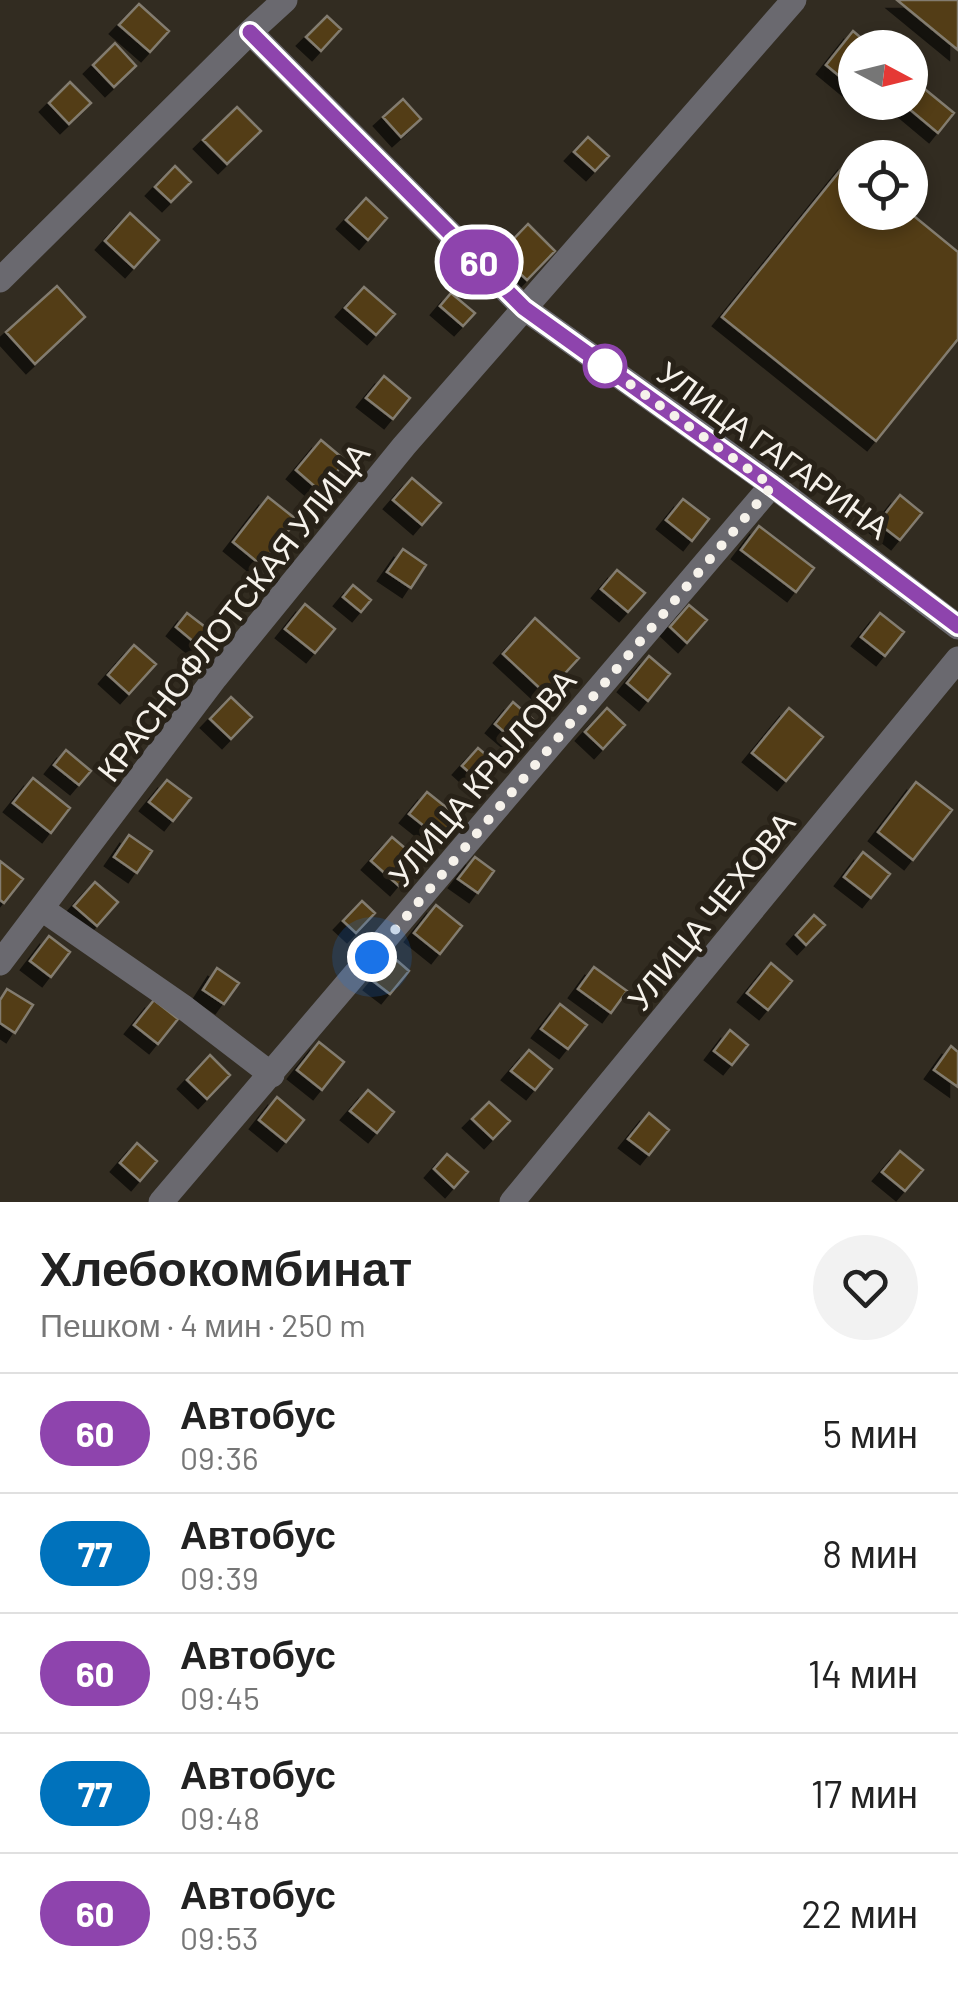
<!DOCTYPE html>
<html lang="ru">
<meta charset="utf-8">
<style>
body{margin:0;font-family:Barlow,sans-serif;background:#f2f2f2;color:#222;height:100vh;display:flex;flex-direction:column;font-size:38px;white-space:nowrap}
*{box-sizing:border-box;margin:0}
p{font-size:32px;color:#767676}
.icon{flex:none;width:55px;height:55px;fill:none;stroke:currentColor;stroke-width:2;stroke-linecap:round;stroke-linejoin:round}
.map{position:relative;height:1202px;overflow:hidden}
.panel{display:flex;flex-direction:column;background:#fff;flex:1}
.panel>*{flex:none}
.badge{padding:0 20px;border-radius:32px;font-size:35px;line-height:65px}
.needle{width:65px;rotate:97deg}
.buttons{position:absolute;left:838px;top:30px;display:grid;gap:20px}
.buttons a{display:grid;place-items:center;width:90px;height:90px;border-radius:50%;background:#fff;box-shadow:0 5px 15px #0003;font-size:50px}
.you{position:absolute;width:50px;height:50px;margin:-25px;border:8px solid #fff;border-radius:50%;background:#1a73e8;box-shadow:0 0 0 15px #1a73e833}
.map>.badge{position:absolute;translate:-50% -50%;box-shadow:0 0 0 5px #fff}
.round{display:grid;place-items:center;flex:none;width:105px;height:105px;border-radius:52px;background:#f2f2f2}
.head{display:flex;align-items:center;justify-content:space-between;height:170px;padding:0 40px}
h1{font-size:48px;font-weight:800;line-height:75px}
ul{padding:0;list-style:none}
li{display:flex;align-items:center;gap:30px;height:120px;padding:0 40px;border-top:2px solid #e0e0e0}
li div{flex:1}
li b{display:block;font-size:38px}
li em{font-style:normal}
li .badge{min-width:110px;font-weight:700;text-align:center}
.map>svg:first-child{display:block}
</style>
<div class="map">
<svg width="958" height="1202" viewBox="0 0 958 1202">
<defs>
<filter id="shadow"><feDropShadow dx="-9" dy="9" stdDeviation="0" flood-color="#0009"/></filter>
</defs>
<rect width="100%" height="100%" fill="#322c21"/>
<path fill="#523e12" stroke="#837c6f" stroke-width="2.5" filter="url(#shadow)" d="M 897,0 L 958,0 L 958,50 Z
M 139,4 L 169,31 L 150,52 L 119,25 Z
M 327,16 L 341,29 L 321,51 L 306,37 Z
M 853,31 L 873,48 L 855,48 L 855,89 L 826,65 Z
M 115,43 L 136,66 L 114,87 L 93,65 Z
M 910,77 L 954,113 L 938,133 L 901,102 L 910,102 Z
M 70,82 L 91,103 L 69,124 L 49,103 Z
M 403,99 L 421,119 L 401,137 L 383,117 Z
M 237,107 L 261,131 L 227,164 L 203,140 Z
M 588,137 L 609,156 L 595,171 L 574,152 Z
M 847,162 L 855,168 L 855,212 L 909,212 L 958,252 L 958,339 L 876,441 L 722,317 Z
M 175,166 L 191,182 L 171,202 L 155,187 Z
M 366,198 L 387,218 L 368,240 L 346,220 Z
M 130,213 L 159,240 L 134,268 L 105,241 Z
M 528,224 L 555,251 L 527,280 L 499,254 Z
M 57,286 L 85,317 L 35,364 L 6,332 Z
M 364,287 L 395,314 L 376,335 L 345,308 Z
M 451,293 L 475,313 L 463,326 L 440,306 Z
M 384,376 L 410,398 L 393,419 L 366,398 Z
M 321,440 L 346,461 L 320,491 L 296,470 Z
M 412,478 L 441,503 L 422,525 L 393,500 Z
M 900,495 L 922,513 L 900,540 L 878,523 Z
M 268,497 L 297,520 L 261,565 L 233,542 Z
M 683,499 L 709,519 L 692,541 L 666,520 Z
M 759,526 L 814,568 L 796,592 L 741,550 Z
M 403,549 L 426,565 L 411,588 L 387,572 Z
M 617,570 L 645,593 L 628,612 L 601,589 Z
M 353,585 L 371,600 L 361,612 L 343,597 Z
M 305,604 L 335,629 L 315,653 L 285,629 Z
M 689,605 L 707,620 L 687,643 L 670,627 Z
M 187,613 L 213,633 L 201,648 L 176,627 Z
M 880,613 L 904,632 L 885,656 L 861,637 Z
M 535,618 L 579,658 L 546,694 L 503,654 Z
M 134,645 L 156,664 L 129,694 L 108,675 Z
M 649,656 L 670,674 L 648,701 L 627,683 Z
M 231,697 L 252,717 L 231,739 L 210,719 Z
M 513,702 L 536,722 L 517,743 L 495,724 Z
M 607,708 L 625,725 L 603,749 L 585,732 Z
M 789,708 L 823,737 L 786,781 L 752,753 Z
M 478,748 L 498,765 L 481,783 L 462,766 Z
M 66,750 L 91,771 L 79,785 L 54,765 Z
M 33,778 L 70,808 L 51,833 L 13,803 Z
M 167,780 L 191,798 L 173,821 L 149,802 Z
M 916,782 L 952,810 L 913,860 L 878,832 Z
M 427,792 L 457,816 L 439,838 L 409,814 Z
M 129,835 L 152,851 L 137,873 L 114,857 Z
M 392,837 L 420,861 L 399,886 L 371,861 Z
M 863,852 L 890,874 L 871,898 L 844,877 Z
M 475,857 L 494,871 L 478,893 L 458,879 Z
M 0,861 L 23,879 L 4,903 L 0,900 Z
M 95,882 L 118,902 L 97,926 L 74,906 Z
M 362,901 L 375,913 L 356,933 L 343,921 Z
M 436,905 L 462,926 L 440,954 L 414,933 Z
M 814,915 L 825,925 L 806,945 L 796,935 Z
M 49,936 L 70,952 L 51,977 L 30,961 Z
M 393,957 L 409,971 L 390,994 L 373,981 Z
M 771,963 L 792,981 L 768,1010 L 747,993 Z
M 594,967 L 627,991 L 611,1013 L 578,989 Z
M 217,968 L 239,983 L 224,1004 L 203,990 Z
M 7,989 L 33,1005 L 15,1033 L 0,1023 L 0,1000 Z
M 154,1000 L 178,1019 L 158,1044 L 134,1025 Z
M 560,1004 L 587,1025 L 568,1049 L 541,1029 Z
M 730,1030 L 748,1045 L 732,1065 L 714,1051 Z
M 319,1042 L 344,1062 L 322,1090 L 297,1070 Z
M 951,1046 L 958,1052 L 958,1087 L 934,1070 Z
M 529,1050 L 552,1069 L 535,1090 L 511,1071 Z
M 210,1055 L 230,1075 L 207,1099 L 187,1080 Z
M 368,1090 L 394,1112 L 377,1133 L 350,1111 Z
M 277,1097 L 304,1120 L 286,1142 L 259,1120 Z
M 489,1102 L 510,1121 L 493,1139 L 472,1119 Z
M 649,1113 L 669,1130 L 649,1155 L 628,1139 Z
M 137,1143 L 157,1161 L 140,1181 L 120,1163 Z
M 900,1151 L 923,1170 L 905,1191 L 882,1172 Z
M 447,1154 L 468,1172 L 454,1188 L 434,1169 Z"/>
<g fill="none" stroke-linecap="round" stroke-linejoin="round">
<path stroke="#6a696f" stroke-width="25" d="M 250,32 L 524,308 L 772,485 L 958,627
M 0,280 L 250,32 L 285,0
M 42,909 L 182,1006 L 272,1075
M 0,963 L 215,678 L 404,446 L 794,0
M 161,1202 L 772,485
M 512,1202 L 958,659"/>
</g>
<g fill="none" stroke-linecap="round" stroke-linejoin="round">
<g stroke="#fff" stroke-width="22">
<path id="line" d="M 250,32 L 524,308 L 772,486 L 958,626"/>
</g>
<use href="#line" stroke="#8e44ad" stroke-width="15"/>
<path stroke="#f6f2eb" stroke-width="10" stroke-dasharray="0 18" d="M 372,957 L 772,486 L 605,366"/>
</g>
<circle fill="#fff" stroke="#8e44ad" stroke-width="5" cx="605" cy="366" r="20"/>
<g text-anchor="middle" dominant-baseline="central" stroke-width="10" stroke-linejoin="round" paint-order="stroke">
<g font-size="32" fill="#f6f2eb" stroke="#282218">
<text transform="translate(774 449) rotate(36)">УЛИЦА ГАГАРИНА</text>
<text transform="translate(232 611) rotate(-52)">КРАСНОФЛОТСКАЯ УЛИЦА</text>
<text transform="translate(481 777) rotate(-50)">УЛИЦА КРЫЛОВА</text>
<text transform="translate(710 910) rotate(-51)">УЛИЦА ЧЕХОВА</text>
</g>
</g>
</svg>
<div class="buttons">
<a><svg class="needle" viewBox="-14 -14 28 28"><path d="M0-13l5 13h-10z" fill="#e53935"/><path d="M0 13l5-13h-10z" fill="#767676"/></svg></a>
<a><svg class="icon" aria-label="locate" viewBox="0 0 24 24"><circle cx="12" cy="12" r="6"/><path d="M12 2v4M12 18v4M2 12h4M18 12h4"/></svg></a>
</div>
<div class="you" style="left:372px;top:957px"></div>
<b class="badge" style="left:479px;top:262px;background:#8e44ad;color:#fff">60</b>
</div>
<section class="panel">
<div class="head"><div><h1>Хлебокомбинат</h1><p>Пешком · 4 мин · 250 m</p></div><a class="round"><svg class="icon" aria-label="heart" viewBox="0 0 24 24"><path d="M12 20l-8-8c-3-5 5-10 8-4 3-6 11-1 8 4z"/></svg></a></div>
<ul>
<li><span class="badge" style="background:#8e44ad;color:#fff">60</span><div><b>Автобус</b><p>09:36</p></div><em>5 мин</em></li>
<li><span class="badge" style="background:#0072bc;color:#fff">77</span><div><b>Автобус</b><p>09:39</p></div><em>8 мин</em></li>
<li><span class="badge" style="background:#8e44ad;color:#fff">60</span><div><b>Автобус</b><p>09:45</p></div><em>14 мин</em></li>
<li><span class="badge" style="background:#0072bc;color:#fff">77</span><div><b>Автобус</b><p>09:48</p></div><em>17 мин</em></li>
<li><span class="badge" style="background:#8e44ad;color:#fff">60</span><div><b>Автобус</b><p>09:53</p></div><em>22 мин</em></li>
</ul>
</section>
